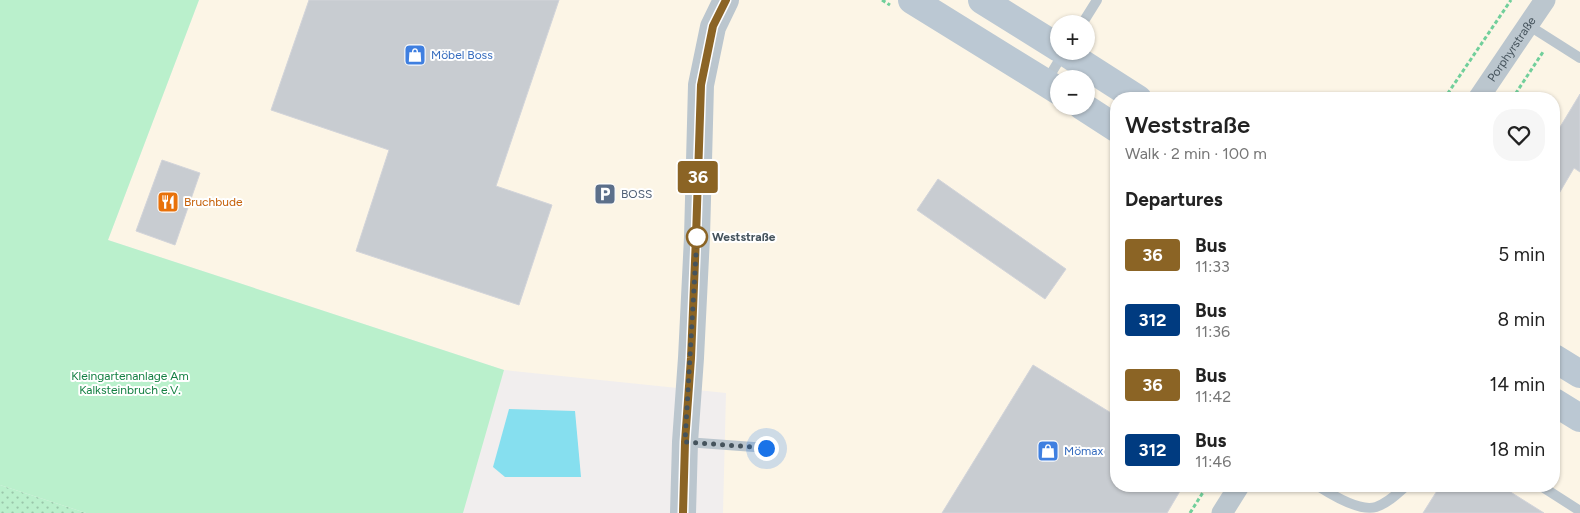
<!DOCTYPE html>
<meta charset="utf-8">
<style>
body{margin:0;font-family:Figtree,sans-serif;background:#f6f6f6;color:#222;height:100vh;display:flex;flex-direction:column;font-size:19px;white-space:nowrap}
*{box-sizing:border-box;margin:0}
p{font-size:16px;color:#767676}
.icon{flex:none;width:28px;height:28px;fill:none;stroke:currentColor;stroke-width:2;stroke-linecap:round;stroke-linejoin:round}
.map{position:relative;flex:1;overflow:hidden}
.side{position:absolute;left:1110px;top:92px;width:450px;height:400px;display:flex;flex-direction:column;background:#fff;border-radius:20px;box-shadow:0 1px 4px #0004}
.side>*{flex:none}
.badge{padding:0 10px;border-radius:4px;font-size:18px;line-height:32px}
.tools{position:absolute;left:1050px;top:15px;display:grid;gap:10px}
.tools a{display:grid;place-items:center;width:45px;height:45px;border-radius:50%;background:#fff;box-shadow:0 1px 4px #0004;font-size:25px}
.you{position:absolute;width:25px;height:25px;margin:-12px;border:4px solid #fff;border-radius:50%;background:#1a73e8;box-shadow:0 0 0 8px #1a73e833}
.map>.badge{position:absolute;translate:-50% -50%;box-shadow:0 0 0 2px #fff}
h2{padding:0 15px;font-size:19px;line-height:45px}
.round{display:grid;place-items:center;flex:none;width:52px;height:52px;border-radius:20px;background:#f6f6f6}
.headline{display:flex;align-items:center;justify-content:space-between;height:85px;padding:0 15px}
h1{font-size:24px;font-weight:600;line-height:38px}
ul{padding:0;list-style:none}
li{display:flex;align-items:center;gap:15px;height:65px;padding:0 15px}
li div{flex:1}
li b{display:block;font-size:19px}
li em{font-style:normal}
li .badge{min-width:55px;font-weight:700;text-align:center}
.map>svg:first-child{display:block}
</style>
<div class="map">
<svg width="1580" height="513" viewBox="0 0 1580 513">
<defs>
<pattern id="grass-dots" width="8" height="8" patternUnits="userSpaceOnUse" patternTransform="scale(1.25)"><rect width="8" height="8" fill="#baf0cc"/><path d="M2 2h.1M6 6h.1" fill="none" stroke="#99c5a9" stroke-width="1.8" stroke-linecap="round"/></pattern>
</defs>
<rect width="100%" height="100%" fill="#f1eeee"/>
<path fill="#fcf5e6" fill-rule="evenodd" d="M 199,0 L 1580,0 L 1580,513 L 723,513 L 726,393 L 504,370 L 108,240 ZM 1059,24 L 1086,24 L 1086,51 L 1059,51 ZM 1059,79 L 1086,79 L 1086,106 L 1059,106 ZM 1116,99 L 1554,99 L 1554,486 L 1116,486 Z"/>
<path fill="url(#grass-dots)" d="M 0,485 L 86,513 L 0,513 Z"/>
<path fill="#baf0cc" d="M 0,0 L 199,0 L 108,240 L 504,370 L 463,513 L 86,513 L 0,485 Z"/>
<path fill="#86dfef" d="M 509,409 L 575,411 L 581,477 L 505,477 L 493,467 Z"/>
<path fill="#c8ccd1" stroke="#d2d4da" d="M 309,0 L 559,0 L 496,186 L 552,205 L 519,305 L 356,251 L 389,150 L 271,110 Z
M 1580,94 L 1580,172 L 1574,168 L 1554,202 L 1554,137 Z
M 162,160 L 200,173 L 175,245 L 136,231 Z
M 938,179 L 1066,269 L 1045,299 L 917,210 Z
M 1033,365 L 1116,416 L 1116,486 L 1183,486 L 1167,513 L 942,513 Z
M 1440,486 L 1501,486 L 1544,513 L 1423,513 Z"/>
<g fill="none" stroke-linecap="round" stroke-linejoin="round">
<path stroke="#71cf9b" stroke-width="3" stroke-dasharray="4 2.5" stroke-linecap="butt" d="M 882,0 L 890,5
M 1160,94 L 1168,99
M 1444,99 L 1511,0
M 1512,99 L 1543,52
M 1190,513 L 1207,486"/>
<path stroke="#bbc6ce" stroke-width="10" d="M 1082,24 L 1097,0
M 1528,25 L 1580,58
M 1046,82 L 1064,52
M 686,442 L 766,448
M 1318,486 C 1332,495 1360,512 1376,507 C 1388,503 1397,494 1406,486
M 1541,486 L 1580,511"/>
<g stroke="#bbc6ce" stroke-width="21">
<path id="s1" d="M 1478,99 L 1545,0"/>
<path d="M 1222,513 L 1239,486"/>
</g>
<path stroke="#bbc6ce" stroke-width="26" d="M 683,513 L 685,442 L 691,358 L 697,237 L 701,85 L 713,27 L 726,0"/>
<path stroke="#bbc8d3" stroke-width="28" d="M 912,0 L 1059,91
M 982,0 L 1059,48
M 1063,51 L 1138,99
M 1082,106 L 1116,128
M 1554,358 L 1580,374
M 1554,402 L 1580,418"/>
</g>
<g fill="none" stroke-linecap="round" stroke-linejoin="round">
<g stroke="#fff" stroke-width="11">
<path id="line" d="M 683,513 L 685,442 L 691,358 L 696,237 L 701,85 L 713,26 L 726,0"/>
</g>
<use href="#line" stroke="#8b6425" stroke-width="8"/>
<path stroke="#45535c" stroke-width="5" stroke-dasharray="0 9" d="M 697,237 L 685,442 L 766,448"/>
</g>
<defs>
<g id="shop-square" transform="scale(1.125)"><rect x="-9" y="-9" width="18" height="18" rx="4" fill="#3f7fe0" stroke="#fff"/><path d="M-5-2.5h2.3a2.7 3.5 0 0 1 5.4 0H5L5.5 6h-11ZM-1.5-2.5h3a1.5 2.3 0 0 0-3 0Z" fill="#fff"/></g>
<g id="parking-square" transform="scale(1.125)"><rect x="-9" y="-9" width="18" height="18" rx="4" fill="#5c6f8a" stroke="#fff"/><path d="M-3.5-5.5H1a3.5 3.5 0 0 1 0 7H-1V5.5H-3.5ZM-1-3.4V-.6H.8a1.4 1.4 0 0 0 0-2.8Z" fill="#fff"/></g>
<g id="restaurant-square" transform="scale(1.125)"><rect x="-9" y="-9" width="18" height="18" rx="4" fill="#e8710a" stroke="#fff"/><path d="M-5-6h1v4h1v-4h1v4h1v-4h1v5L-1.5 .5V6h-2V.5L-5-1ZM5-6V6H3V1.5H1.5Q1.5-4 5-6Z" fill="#fff"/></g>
</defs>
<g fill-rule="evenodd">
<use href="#shop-square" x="415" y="55"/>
<use href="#parking-square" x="605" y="194"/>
<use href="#restaurant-square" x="168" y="202"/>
<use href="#shop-square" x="1048" y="451"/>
</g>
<circle fill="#fff" stroke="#8b6425" stroke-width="2.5" cx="697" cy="237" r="10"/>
<g text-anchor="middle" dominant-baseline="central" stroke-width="4" stroke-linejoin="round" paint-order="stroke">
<g font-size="12" fill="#45535c" stroke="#fff">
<text stroke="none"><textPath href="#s1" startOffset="60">Porphyrstraße</textPath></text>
</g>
<g font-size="12" fill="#366cbe" stroke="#fff" text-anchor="start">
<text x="431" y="55">Möbel Boss</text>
<text x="1064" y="451">Mömax</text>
</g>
<g font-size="12" fill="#4e5e75" stroke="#fff" text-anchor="start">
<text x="621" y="194">BOSS</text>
</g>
<g font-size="12" fill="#c56008" stroke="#fff" text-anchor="start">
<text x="184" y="202">Bruchbude</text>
</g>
<g font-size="12" font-weight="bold" fill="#45535c" stroke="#fff" text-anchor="start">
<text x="712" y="237">Weststraße</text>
</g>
<g font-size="12" fill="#148043" stroke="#fff">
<text x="130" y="376">Kleingartenanlage Am<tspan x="130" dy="14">Kalksteinbruch e.V.</tspan></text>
</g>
</g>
</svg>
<div class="tools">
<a>+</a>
<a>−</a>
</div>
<div class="you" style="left:766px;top:448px"></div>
<b class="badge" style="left:698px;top:177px;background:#8b6425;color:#fff">36</b>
<section class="side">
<div class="headline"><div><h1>Weststraße</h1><p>Walk · 2 min · 100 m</p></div><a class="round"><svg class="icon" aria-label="heart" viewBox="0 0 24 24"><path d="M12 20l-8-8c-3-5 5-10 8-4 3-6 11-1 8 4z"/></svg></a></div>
<h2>Departures</h2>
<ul>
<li><span class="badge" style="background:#8b6425;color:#fff">36</span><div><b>Bus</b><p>11:33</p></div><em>5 min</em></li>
<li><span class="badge" style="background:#003b80;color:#fff">312</span><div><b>Bus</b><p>11:36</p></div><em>8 min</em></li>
<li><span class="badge" style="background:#8b6425;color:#fff">36</span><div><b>Bus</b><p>11:42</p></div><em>14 min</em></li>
<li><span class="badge" style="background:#003b80;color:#fff">312</span><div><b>Bus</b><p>11:46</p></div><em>18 min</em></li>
</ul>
</section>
</div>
